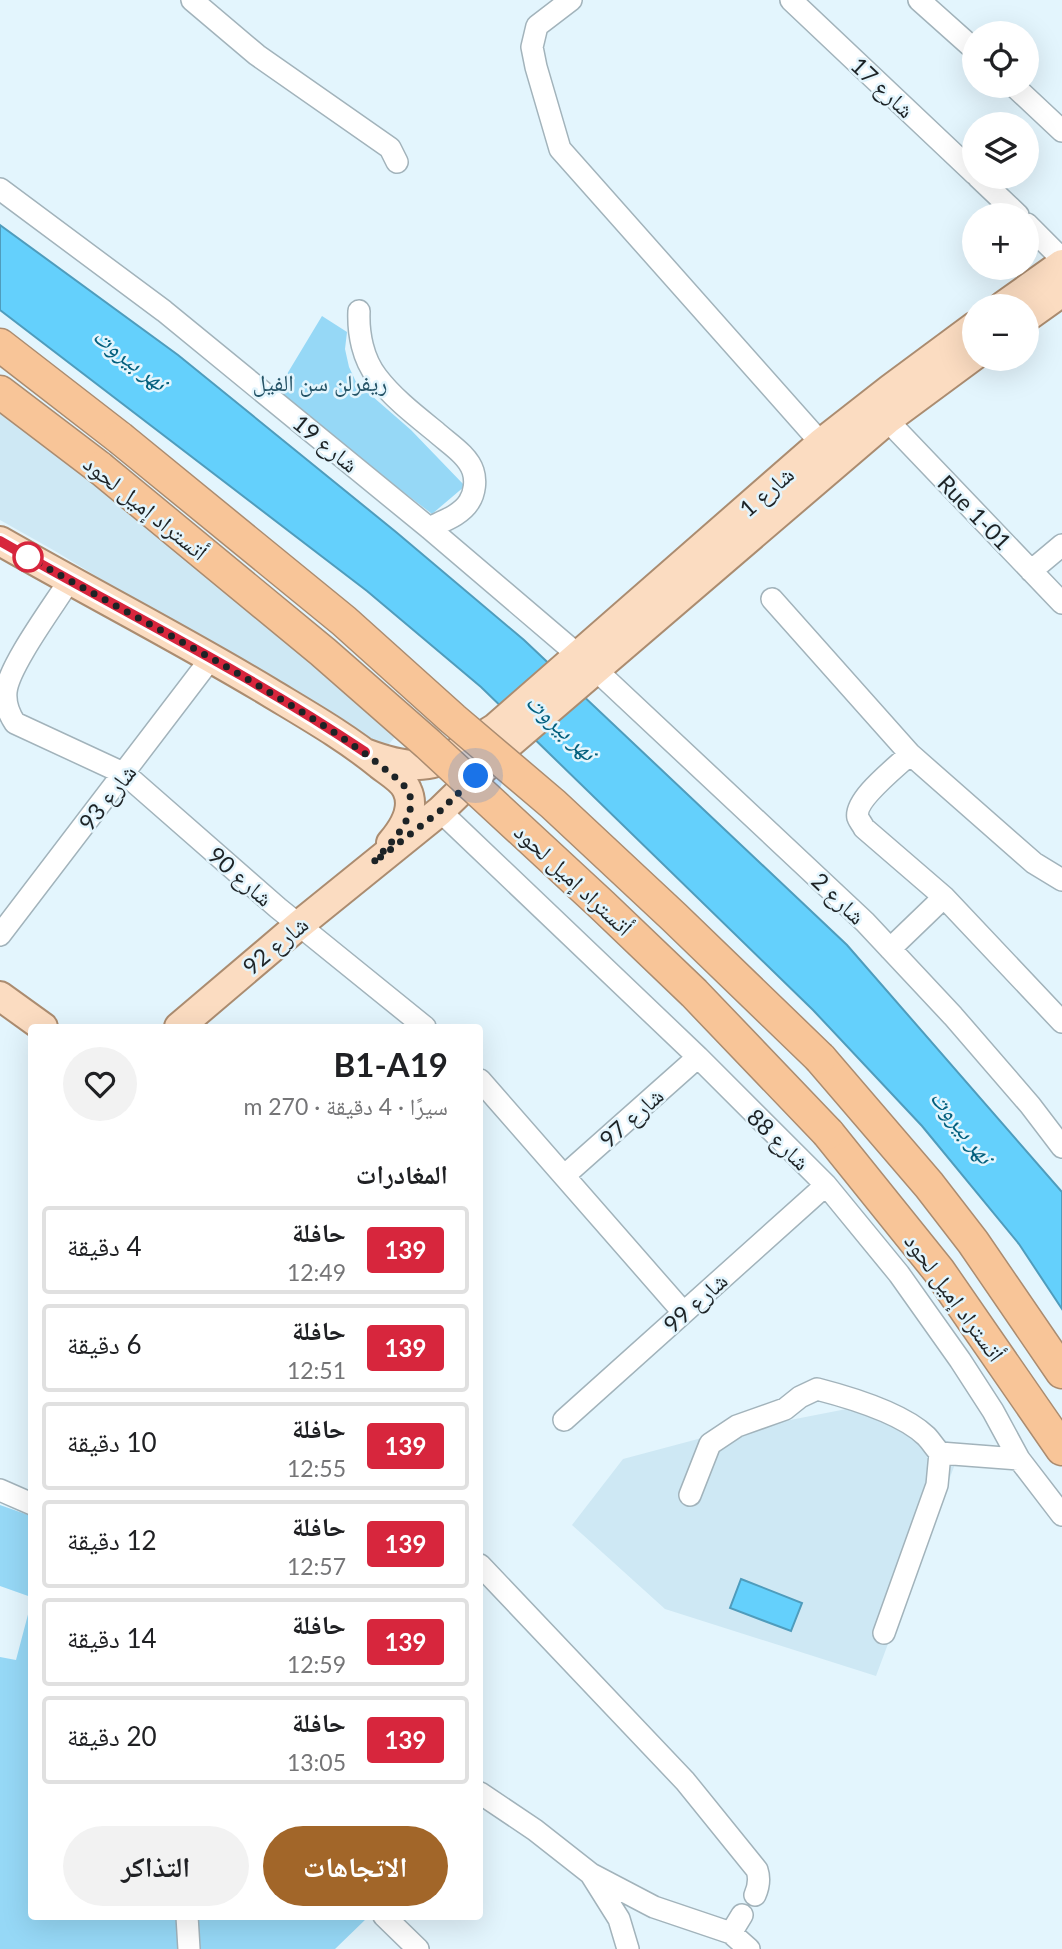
<!DOCTYPE html>
<html lang="ar">
<meta charset="utf-8">
<style>
body{margin:0;font-family:Lato,"Noto Naskh Arabic",sans-serif;background:#f2f2f2;color:#202124;direction:rtl;height:100vh;display:flex;flex-direction:column;font-size:26px;white-space:nowrap}
*{box-sizing:border-box;margin:0}
p{font-size:23px;color:#757577}
.icon{flex:none;width:38px;height:38px;fill:none;stroke:currentColor;stroke-width:2;stroke-linecap:round;stroke-linejoin:round}
.map{position:relative;flex:1;overflow:hidden;direction:ltr}
.panel{position:absolute;left:28px;top:1024px;width:455px;height:896px;display:flex;flex-direction:column;background:#fff;border-radius:7px;box-shadow:0 7px 28px #0002;direction:rtl}
.panel>*{flex:none}
.badge{padding:0 14px;border-radius:5px;font-size:24px;line-height:46px}
.tools{position:absolute;left:962px;top:21px;display:grid;gap:14px}
.tools a{display:grid;place-items:center;width:77px;height:77px;border-radius:50%;background:#fff;box-shadow:0 7px 28px #0002;font-size:35px}
.you{position:absolute;width:35px;height:35px;margin:-18px;border:5px solid #fff;border-radius:50%;background:#1a73e8;box-shadow:0 0 0 10px #1a73e833}
.map>.badge{position:absolute;translate:-50% -50%;box-shadow:0 0 0 4px #fff}
h2{padding:0 35px;font-size:26px;line-height:63px}
.round{display:grid;place-items:center;flex:none;width:74px;height:74px;border-radius:37px;background:#f2f2f2}
.summary{display:flex;align-items:center;justify-content:space-between;height:119px;padding:0 35px}
h1{font-size:33px;font-weight:700;line-height:52px}
.cta{display:flex;gap:14px;margin-top:auto;padding:14px 35px}
.cta a{flex:1;height:80px;border-radius:42px;background:#a26629;color:#fff;font-size:28px;font-weight:700;line-height:80px;text-align:center}
.cta a+a{background:#f2f2f2;color:#202124}
ul{padding:0;list-style:none}
li{display:flex;align-items:center;gap:21px;height:88px;margin:0 14px 10px;padding:0 21px;border:4px solid #e0e0e0;border-radius:7px}
li div{flex:1}
li b{display:block;font-size:26px}
li em{font-style:normal}
li .badge{min-width:77px;font-weight:700;text-align:center}
.map>svg:first-child{display:block}
</style>
<div class="map">
<svg width="1062" height="1949" viewBox="0 0 1062 1949">
<rect width="100%" height="100%" fill="#e3f5fd"/>
<path fill="#cee8f4" d="M 0,409 L 190,560 L 395,737 L 383,751 L 55,551 L 0,520 Z
M 872,1404 L 961,1448 L 876,1676 L 665,1609 L 572,1525 L 623,1459 L 713,1435 Z"/>
<path fill="#96d8f6" d="M 322,316 L 347,332 L 345,349 L 349,367 L 356,382 L 411,430 L 465,486 L 432,514 L 324,431 L 278,389 Z
M 0,1505 L 31,1516 L 31,1597 L 0,1586 Z
M 31,1603 L 32,1916 L 364,1916 L 366,1919 L 335,1949 L 0,1949 L 0,1657 L 16,1660 Z"/>
<path fill="#64d0fc" stroke="#4f9cbc" stroke-width="2" d="M 0,225 L 178,355 L 396,532 L 524,640 L 847,945 L 1062,1192 L 1062,1309 L 1019,1244 L 922,1126 L 813,1010 L 481,687 L 367,591 L 0,310 Z
M 741,1579 L 802,1603 L 791,1631 L 730,1608 Z"/>
<g fill="none" stroke-linecap="round" stroke-linejoin="round">
<g stroke="#a2b3bb" stroke-width="24">
<path id="minor" d="M 192,0 L 257,55 L 390,148 L 397,162
M 571,0 L 537,26 L 532,47 L 536,67 L 560,149 L 821,443
M 791,0 L 975,174
M 919,0 L 975,50
M 1014,86 L 1062,131
M 978,177 L 1018,215
M 0,189 L 164,311 L 429,528 L 578,655
M 1027,224 L 1062,259
M 359,311 C 358,334 363,359 377,377 C 393,398 415,415 436,432 C 448,443 468,455 473,471 C 476,480 475,493 469,502 C 461,515 443,521 429,528
M 887,420 L 1062,603
M 1031,571 L 1062,545
M 69,581 C 54,605 8,667 6,692 C 5,703 9,714 15,723 L 125,774 L 278,908 L 425,1027
M 772,599 L 910,754 L 1034,863 L 1062,880
M 596,670 L 865,922 L 953,1016 L 1030,1105 L 1062,1147
M 440,811 L 698,1057 L 826,1185 L 899,1274 L 960,1360 L 993,1411 L 1019,1459 L 1062,1515
M 944,897 L 1062,1022
M 0,935 L 212,657
M 890,949 L 944,897 L 864,828 C 864,827 858,819 858,818 C 853,800 898,766 910,754
M 480,1080 L 683,1312
M 564,1176 L 698,1057
M 564,1420 L 826,1185
M 0,1490 L 32,1504
M 690,1495 L 710,1444 L 737,1426 L 785,1409 L 800,1397 L 817,1389 C 848,1397 902,1413 926,1436 C 931,1441 935,1448 940,1453 L 1019,1459
M 480,1565 L 685,1781 L 757,1870 C 760,1879 759,1886 755,1895
M 884,1633 L 937,1485 L 940,1453
M 480,1793 L 535,1830 L 591,1874 L 654,1907 L 731,1933 L 749,1949
M 592,1876 L 619,1919 L 628,1949
M 187,1916 L 189,1949
M 384,1916 L 418,1949
M 731,1933 L 742,1915"/>
</g>
<g stroke="#ab8c70" stroke-width="32">
<path id="major" d="M 1003,306 L 1062,264
M 1027,317 L 1062,292
M 0,541 C 89,592 181,639 269,692 C 307,715 346,737 380,765 C 389,772 403,780 407,790 C 416,809 403,829 391,843
M 365,753 C 431,778 440,762 495,728 L 821,443 L 890,389 L 975,326
M 0,996 L 43,1027
M 179,1027 L 299,925 L 440,811 L 511,742 L 887,420 L 975,355"/>
</g>
<g stroke="#ab8c70" stroke-width="35">
<path id="highway" d="M 0,345 L 120,438
M 0,392 L 100,468
M 820,1058 L 929,1185 L 973,1242 L 1062,1372
M 828,1133 L 939,1271 L 1062,1449"/>
</g>
<use href="#minor" stroke="#fff" stroke-width="21"/>
<use href="#major" stroke="#fbdcc1" stroke-width="28"/>
<use href="#highway" stroke="#f8c598" stroke-width="32"/>
<g stroke="#ab8c70" stroke-width="35" stroke-linecap="butt">
<path id="highway-bridge" d="M 120,438 L 344,621 L 453,719 L 553,804 L 674,917 L 820,1058
M 100,468 L 323,652 L 428,744 L 602,905 L 694,993 L 828,1133"/>
</g>
<use href="#highway-bridge" stroke="#f8c598" stroke-width="32"/>
</g>
<g fill="none" stroke-linecap="round" stroke-linejoin="round">
<g stroke="#fff" stroke-width="16">
<path id="line" d="M 0,541 C 122,611 248,673 365,752"/>
</g>
<use href="#line" stroke="#d7263d" stroke-width="10"/>
<path stroke="#1d2326" stroke-width="7" stroke-dasharray="0 12.6" d="M 28,557 C 110,604 194,646 274,695 C 312,718 350,741 385,769 C 394,777 406,784 410,796 C 416,821 387,846 373,863 L 440,811 L 476,776"/>
</g>
<circle fill="#fff" stroke="#d7263d" stroke-width="3.5" cx="28" cy="557" r="14"/>
<g text-anchor="middle" dominant-baseline="central" stroke-width="5" stroke-linejoin="round" paint-order="stroke">
<g font-size="23" fill="#1d2326" stroke="#e3f5fd">
<text transform="translate(883 87) rotate(43)">شارع 17</text>
<text transform="translate(326 443) rotate(39)">شارع 19</text>
<text transform="translate(766 491) rotate(-41)">شارع 1</text>
<text transform="translate(146 507) rotate(39)">أتستراد إميل لحود</text>
<text transform="translate(975 512) rotate(46)">Rue 1-01</text>
<text transform="translate(107 797) rotate(-52)">شارع 93</text>
<text transform="translate(241 876) rotate(41)">شارع 90</text>
<text transform="translate(574 879) rotate(43)">أتستراد إميل لحود</text>
<text transform="translate(839 898) rotate(43)">شارع 2</text>
<text transform="translate(275 945) rotate(-40)">شارع 92</text>
<text transform="translate(631 1117) rotate(-42)">شارع 97</text>
<text transform="translate(779 1139) rotate(44)">شارع 88</text>
<text transform="translate(955 1297) rotate(54)">أتستراد إميل لحود</text>
<text transform="translate(695 1302) rotate(-42)">شارع 99</text>
</g>
<g font-size="23" fill="#265467" stroke="#e3f5fd">
<text x="320" y="382">ريفرلن سن الفيل</text>
</g>
<g font-size="24" font-style="italic" fill="#025f7d" stroke="#e3f5fd">
<text transform="translate(131 358) rotate(38)">نهر بيروت</text>
<text transform="translate(562 726) rotate(43)">نهر بيروت</text>
<text transform="translate(963 1126) rotate(52)">نهر بيروت</text>
</g>
</g>
</svg>
<div class="tools">
<a><svg class="icon" aria-label="locate" viewBox="0 0 24 24"><circle cx="12" cy="12" r="6"/><path d="M12 2v4M12 18v4M2 12h4M18 12h4"/></svg></a>
<a><svg class="icon" aria-label="layers" viewBox="0 0 24 24"><path d="M12 4l9 5-9 5-9-5zM3 14l9 5 9-5"/></svg></a>
<a>+</a>
<a>−</a>
</div>
<div class="you" style="left:476px;top:776px"></div>
<section class="panel">
<div class="summary"><div><h1>B1-A19</h1><p>سيرًا · 4 دقيقة · 270 m</p></div><a class="round"><svg class="icon" aria-label="heart" viewBox="0 0 24 24"><path d="M12 20l-8-8c-3-5 5-10 8-4 3-6 11-1 8 4z"/></svg></a></div>
<h2>المغادرات</h2>
<ul>
<li><span class="badge" style="background:#d7263d;color:#fff">139</span><div><b>حافلة</b><p>12:49</p></div><em>4 دقيقة</em></li>
<li><span class="badge" style="background:#d7263d;color:#fff">139</span><div><b>حافلة</b><p>12:51</p></div><em>6 دقيقة</em></li>
<li><span class="badge" style="background:#d7263d;color:#fff">139</span><div><b>حافلة</b><p>12:55</p></div><em>10 دقيقة</em></li>
<li><span class="badge" style="background:#d7263d;color:#fff">139</span><div><b>حافلة</b><p>12:57</p></div><em>12 دقيقة</em></li>
<li><span class="badge" style="background:#d7263d;color:#fff">139</span><div><b>حافلة</b><p>12:59</p></div><em>14 دقيقة</em></li>
<li><span class="badge" style="background:#d7263d;color:#fff">139</span><div><b>حافلة</b><p>13:05</p></div><em>20 دقيقة</em></li>
</ul>
<div class="cta"><a>الاتجاهات</a><a>التذاكر</a></div>
</section>
</div>
